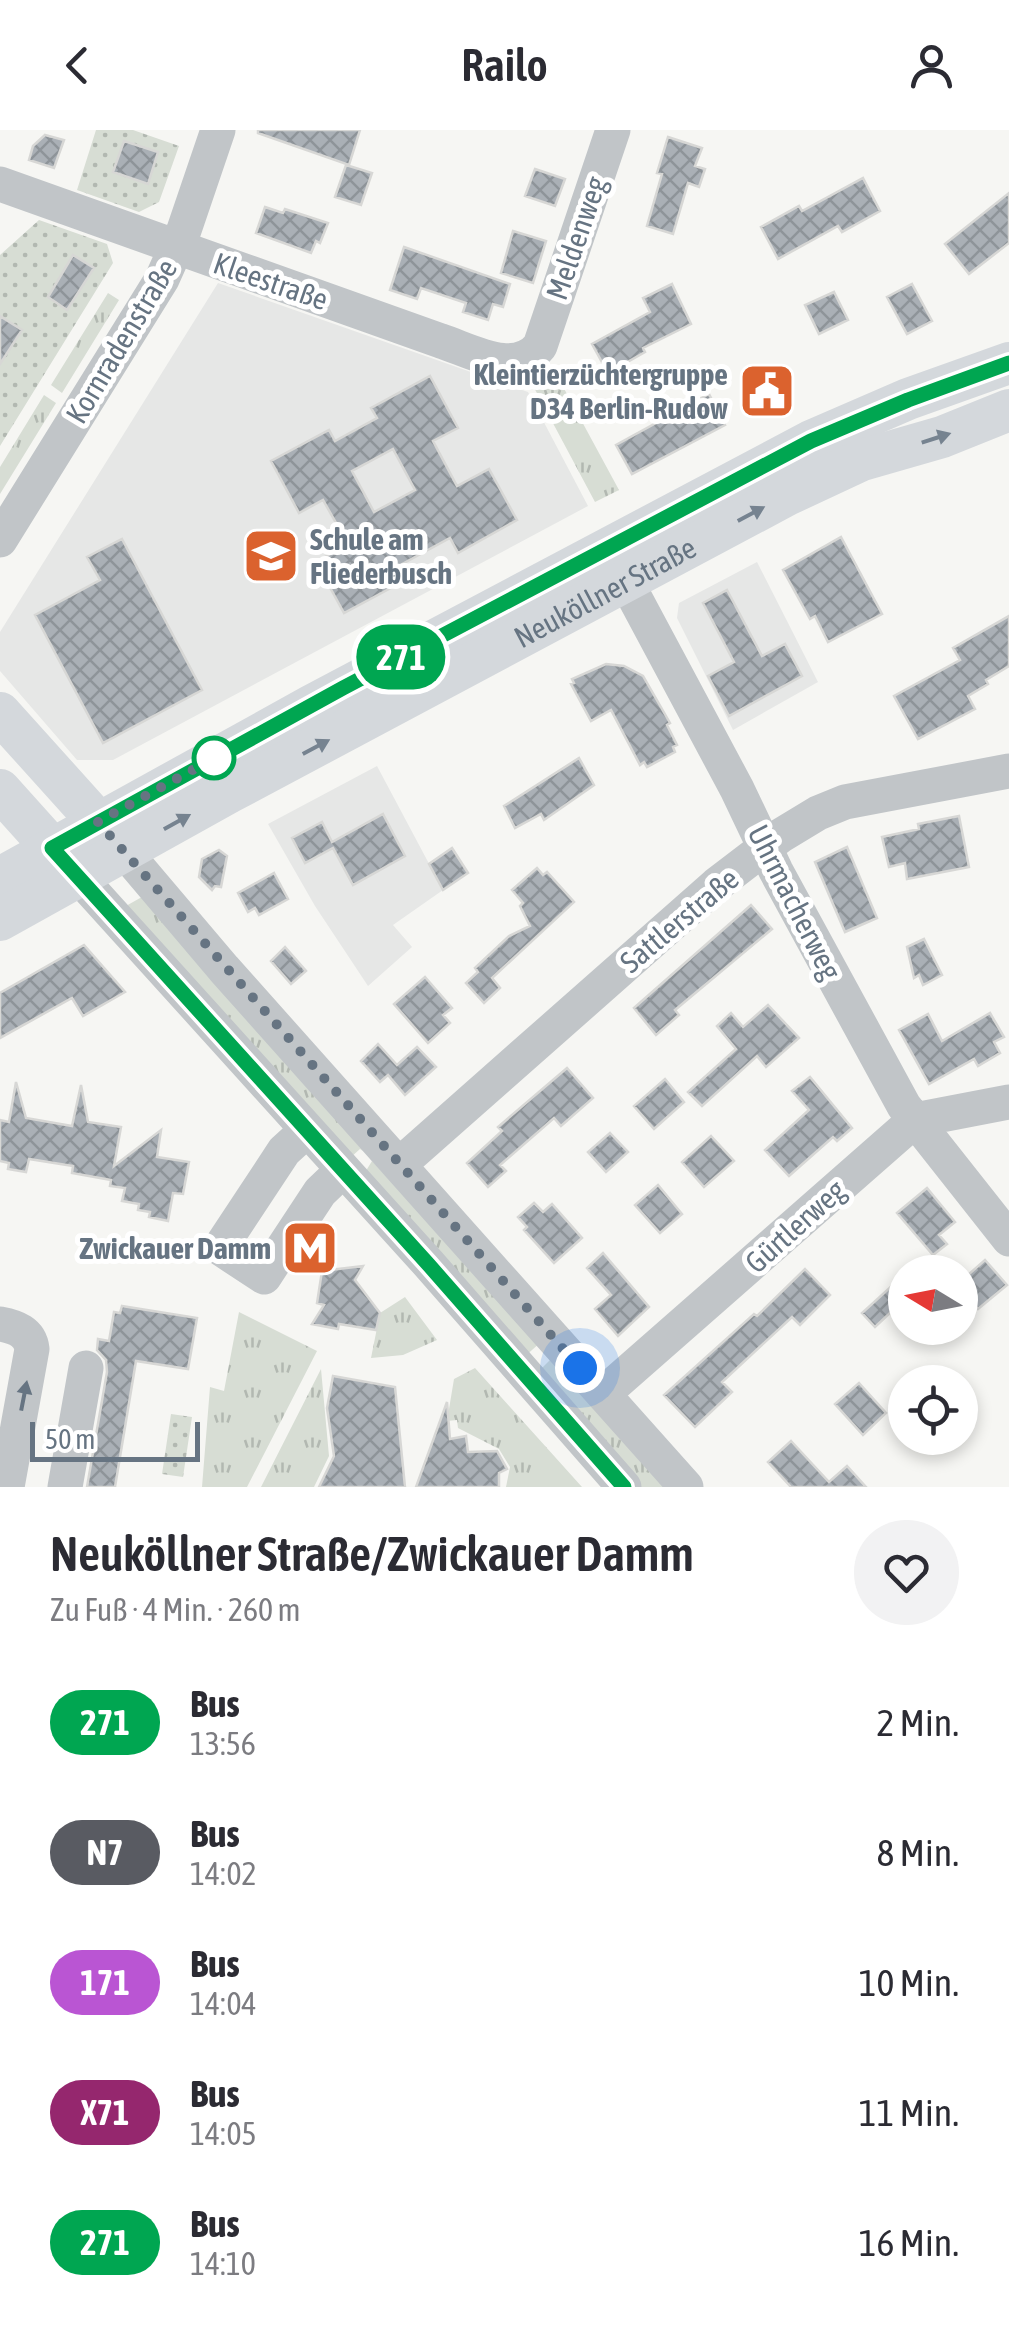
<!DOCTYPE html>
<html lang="de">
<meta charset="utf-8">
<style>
body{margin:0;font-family:"Asap Condensed",sans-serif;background:#f2f2f3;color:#2b2b33;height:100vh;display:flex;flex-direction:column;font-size:38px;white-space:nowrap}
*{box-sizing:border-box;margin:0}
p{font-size:32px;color:#7c7c81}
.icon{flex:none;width:55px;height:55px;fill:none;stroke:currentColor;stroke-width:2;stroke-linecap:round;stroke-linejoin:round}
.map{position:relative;height:1357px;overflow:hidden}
.drawer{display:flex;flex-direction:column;background:#fff;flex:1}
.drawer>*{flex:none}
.badge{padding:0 20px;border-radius:32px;font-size:35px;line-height:65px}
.needle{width:65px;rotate:280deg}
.fabs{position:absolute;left:888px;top:1125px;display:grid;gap:20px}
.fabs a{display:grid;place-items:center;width:90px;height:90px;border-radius:50%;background:#fff;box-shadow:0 5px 15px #0003;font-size:50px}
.scale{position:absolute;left:30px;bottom:25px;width:170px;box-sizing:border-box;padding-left:10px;border:5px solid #667482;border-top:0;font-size:28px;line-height:35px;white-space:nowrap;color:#667482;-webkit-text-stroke:8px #fff;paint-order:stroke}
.you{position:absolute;width:50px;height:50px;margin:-25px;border:8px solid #fff;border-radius:50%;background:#1a73e8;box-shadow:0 0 0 15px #1a73e833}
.map>.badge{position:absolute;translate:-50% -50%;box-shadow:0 0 0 5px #fff}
.round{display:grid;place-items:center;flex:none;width:105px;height:105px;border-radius:52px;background:#f2f2f3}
.head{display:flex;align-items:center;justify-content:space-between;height:170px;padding:0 50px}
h1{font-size:48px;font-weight:600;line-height:75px}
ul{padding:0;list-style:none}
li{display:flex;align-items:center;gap:30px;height:130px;padding:0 50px}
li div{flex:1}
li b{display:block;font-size:38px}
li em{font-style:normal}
li .badge{min-width:110px;font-weight:700;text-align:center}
header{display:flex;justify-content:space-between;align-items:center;height:130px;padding:0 50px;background:#fff;font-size:45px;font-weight:600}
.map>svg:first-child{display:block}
</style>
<header><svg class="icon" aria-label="back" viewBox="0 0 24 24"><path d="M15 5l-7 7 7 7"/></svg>Railo<svg class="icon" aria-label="person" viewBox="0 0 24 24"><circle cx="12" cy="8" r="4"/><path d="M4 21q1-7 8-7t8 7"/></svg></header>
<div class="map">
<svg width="1009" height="1357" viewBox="0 0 1009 1357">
<defs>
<pattern id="grass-tufts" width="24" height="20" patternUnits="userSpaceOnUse" patternTransform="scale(2.5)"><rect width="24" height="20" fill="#d7ddd4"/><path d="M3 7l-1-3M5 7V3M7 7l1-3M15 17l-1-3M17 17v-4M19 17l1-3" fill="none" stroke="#b2b8b1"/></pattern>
<pattern id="park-dots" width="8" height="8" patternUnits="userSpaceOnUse" patternTransform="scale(2.5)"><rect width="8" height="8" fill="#d7ddd4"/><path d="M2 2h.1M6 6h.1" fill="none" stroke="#b2b8b1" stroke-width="1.8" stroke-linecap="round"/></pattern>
<pattern id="building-cross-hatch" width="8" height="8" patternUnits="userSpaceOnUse" patternTransform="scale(2.5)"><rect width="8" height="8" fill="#aab0b6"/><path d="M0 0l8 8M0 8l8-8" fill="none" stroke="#8e9499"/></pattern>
</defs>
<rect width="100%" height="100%" fill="#f6f6f3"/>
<path fill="#e6e7e6" d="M 218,153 L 528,262 L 588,376 L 113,630 L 77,630 L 0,541 L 0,502 Z
M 757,432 L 818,552 L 733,600 L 677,488 L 679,473 Z
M 377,636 L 443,760 L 393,795 L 412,817 L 368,856 L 315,776 L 268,694 Z"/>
<path fill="url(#grass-tufts)" d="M 108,163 L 119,170 L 62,263 L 51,255 Z
M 554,240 L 619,360 L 595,372 L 531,252 Z
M 44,265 L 56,273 L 0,364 L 0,337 Z
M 149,763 L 363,1021 L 360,1019 L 350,1028 L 117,781 Z
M 372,1031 L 541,1212 L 523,1228 L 364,1044 Z
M 405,1167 L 437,1210 L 403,1225 L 371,1228 L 380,1183 Z
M 239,1182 L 317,1221 L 247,1357 L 202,1357 L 210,1257 L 224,1261 Z
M 552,1228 L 667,1357 L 636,1357 L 536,1244 Z
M 475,1238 L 582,1357 L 506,1357 L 510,1337 L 499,1319 L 458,1298 L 457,1290 L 447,1291 L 454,1249 Z
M 321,1239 L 329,1326 L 314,1357 L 261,1357 Z"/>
<path fill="url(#park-dots)" d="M 96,0 L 133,0 L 179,16 L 159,72 L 139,82 L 77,60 Z
M 39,90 L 107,114 L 113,133 L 0,316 L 0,125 Z
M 171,1284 L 192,1287 L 183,1347 L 162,1344 Z"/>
<path fill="url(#building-cross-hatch)" stroke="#d7d7d5" stroke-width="2.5" fill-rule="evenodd" d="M 258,0 L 360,0 L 349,35 L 258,3 Z
M 45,5 L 64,10 L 54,38 L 29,30 L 33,16 Z
M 668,7 L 702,18 L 695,36 L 705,39 L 699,57 L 688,53 L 673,104 L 647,96 L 662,44 L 657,43 Z
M 124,11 L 158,22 L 148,54 L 113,42 Z
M 346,35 L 372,43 L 361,75 L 335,67 Z
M 535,39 L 565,49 L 555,76 L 525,66 Z
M 863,48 L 880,81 L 842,102 L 838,96 L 778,129 L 761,97 L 799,76 L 802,81 Z
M 1009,63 L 1009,113 L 969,144 L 945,114 Z
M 265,77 L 283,83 L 285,79 L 328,93 L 320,113 L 316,111 L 311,123 L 256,103 Z
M 513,101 L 546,111 L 533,153 L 501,143 Z
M 404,117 L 510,154 L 503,177 L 493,174 L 488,190 L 463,182 L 466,173 L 421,158 L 417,169 L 390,160 Z
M 73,125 L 94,138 L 67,180 L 48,167 Z
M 672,154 L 691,194 L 643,218 L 645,222 L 608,243 L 592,214 L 650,182 L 643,168 Z
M 912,154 L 932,191 L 907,204 L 887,167 Z
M 834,162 L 848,190 L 819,204 L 805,175 Z
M 0,186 L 22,200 L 0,234 Z
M 776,239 L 791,267 L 759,284 L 743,256 Z
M 430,246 L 458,298 L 433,311 L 457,356 L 489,339 L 517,390 L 458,423 L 450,408 L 395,438 L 402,452 L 344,483 L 316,432 L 348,414 L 323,370 L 299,383 L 271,331 L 329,300 L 335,311 L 377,288 L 371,278 ZM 393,319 L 415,360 L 374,382 L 352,341 Z
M 709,264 L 725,295 L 632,344 L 616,315 Z
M 841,407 L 882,484 L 828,512 L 815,486 L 810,489 L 783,440 Z
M 122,409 L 202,560 L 103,613 L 35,485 L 100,450 L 87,427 Z
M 727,460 L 762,526 L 785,514 L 802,546 L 729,586 L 708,546 L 734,532 L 703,473 Z
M 1009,486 L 1009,536 L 986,550 L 988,554 L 968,566 L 975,579 L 918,609 L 894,566 L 960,530 L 953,518 Z
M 606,534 L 624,536 L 643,546 L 670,593 L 667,595 L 677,615 L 673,617 L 675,622 L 647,637 L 644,632 L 640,635 L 611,580 L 591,591 L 571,554 L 574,553 L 572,549 Z
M 579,628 L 594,655 L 544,690 L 541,684 L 515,698 L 504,676 Z
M 383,684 L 405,726 L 353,755 L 333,718 L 305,733 L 292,708 L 322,692 L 332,712 Z
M 959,686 L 969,737 L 907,749 L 905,733 L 889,737 L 882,707 L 919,699 L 918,694 Z
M 847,717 L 877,788 L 845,802 L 815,732 Z
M 452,718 L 468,743 L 443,760 L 429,734 Z
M 219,720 L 227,726 L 221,757 L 215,756 L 212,760 L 199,747 L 202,729 Z
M 537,738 L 543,745 L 547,742 L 574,772 L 492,848 L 500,858 L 484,873 L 466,853 L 478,842 L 475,838 L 509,806 L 530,796 L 520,776 L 523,773 L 512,760 Z
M 274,743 L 288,769 L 259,785 L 255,778 L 248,782 L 238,763 Z
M 751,775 L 772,799 L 675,880 L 679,885 L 656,905 L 634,878 Z
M 924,809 L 942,845 L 923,855 L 919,845 L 914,848 L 907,817 Z
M 84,815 L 125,862 L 83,886 L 72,868 L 0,908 L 0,863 Z
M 285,817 L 306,841 L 291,854 L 271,831 Z
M 425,847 L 452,878 L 443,885 L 450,893 L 428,913 L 394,874 Z
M 768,875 L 799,908 L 766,937 L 757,926 L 702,976 L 688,962 L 736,919 L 717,896 L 731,883 L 743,897 Z
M 990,883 L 1004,907 L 994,912 L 1000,923 L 978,936 L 974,929 L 929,954 L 899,900 L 928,884 L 942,911 Z
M 378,914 L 397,935 L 417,917 L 436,937 L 405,965 L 388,945 L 380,952 L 361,931 Z
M 567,938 L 593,968 L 561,996 L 554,988 L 500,1035 L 506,1041 L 488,1057 L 467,1033 L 502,1001 L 498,997 Z
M 810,947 L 852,998 L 837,1011 L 833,1007 L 789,1046 L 765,1020 L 809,980 L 792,961 Z
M 665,949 L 684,972 L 654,999 L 634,976 Z
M 16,952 L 26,988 L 72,996 L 81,955 L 88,992 L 121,997 L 114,1036 L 161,1000 L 157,1027 L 189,1032 L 183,1064 L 173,1063 L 168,1091 L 149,1087 L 150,1082 L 138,1080 L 139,1074 L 122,1071 L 125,1058 L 110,1056 L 111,1050 L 72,1043 L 73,1036 L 29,1029 L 26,1042 L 8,1039 L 9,1033 L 0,1031 L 0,990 L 9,992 Z
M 610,1003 L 628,1022 L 606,1042 L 588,1022 Z
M 711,1006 L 734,1031 L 704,1057 L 682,1032 Z
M 658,1055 L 682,1084 L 660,1103 L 635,1075 Z
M 927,1058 L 955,1092 L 939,1105 L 947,1114 L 933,1125 L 897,1083 Z
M 534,1073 L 543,1082 L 552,1074 L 582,1108 L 554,1133 L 524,1100 L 527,1097 L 518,1087 Z
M 603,1123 L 649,1177 L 618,1206 L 595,1179 L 611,1165 L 587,1138 Z
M 985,1130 L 1007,1155 L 978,1179 L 960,1158 L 960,1152 Z
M 363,1136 L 355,1150 L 380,1183 L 376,1200 L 339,1194 L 338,1199 L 312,1194 L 324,1175 L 317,1173 L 322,1141 Z
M 805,1139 L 830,1165 L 800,1195 L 792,1187 L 722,1252 L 732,1262 L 695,1297 L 664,1265 L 754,1184 L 757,1186 Z
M 895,1153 L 905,1164 L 905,1169 L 875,1197 L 862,1183 Z
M 122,1176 L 197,1188 L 188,1239 L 136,1231 L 115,1357 L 87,1357 L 107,1242 L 106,1230 L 97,1220 L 98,1209 L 109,1211 L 114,1182 L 120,1183 Z
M 333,1246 L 395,1257 L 405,1357 L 319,1357 L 334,1326 L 327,1278 Z
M 859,1253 L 886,1283 L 863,1305 L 835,1274 Z
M 447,1272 L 450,1309 L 466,1306 L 468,1322 L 497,1321 L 507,1339 L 499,1343 L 499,1357 L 416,1357 Z
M 791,1311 L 829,1352 L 847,1336 L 866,1357 L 791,1357 L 768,1332 Z"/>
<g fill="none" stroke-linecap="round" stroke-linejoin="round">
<path stroke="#c1c5c8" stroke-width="35" d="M 0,54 L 441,211 C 472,221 515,247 540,216 L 613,0
M 0,410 L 162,149 L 184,100 L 218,0
M 614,429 L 737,659 L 776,741 L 904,976 L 1009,1109
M 124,721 L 224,839 L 686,1357
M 78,746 L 428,1133 L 624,1357
M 307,1000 L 284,1021 L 220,1118 L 264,1147 L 320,1062 L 343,1040
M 399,1035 L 716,755 L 780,706 L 818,683 L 845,672 L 1009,641
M 0,1194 C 16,1197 30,1202 32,1219 L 7,1357
M 603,1264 L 915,990 L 1009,972
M 65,1357 L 86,1238"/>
<g stroke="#d4d8dc" stroke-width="42">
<path d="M 0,583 L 117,713"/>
<path d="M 0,660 L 71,739"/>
<path d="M 0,748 L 311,576 L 811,311 L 908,269 L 1009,233"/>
<path id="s1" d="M 0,790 L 230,662 L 787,365 L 862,330 L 942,307 L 1009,280"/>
</g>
</g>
<defs><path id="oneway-solid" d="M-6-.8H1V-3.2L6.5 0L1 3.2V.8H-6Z" transform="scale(2.5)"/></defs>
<g fill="#768390">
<use href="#oneway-solid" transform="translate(936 308) rotate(-18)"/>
<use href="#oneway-solid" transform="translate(751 384) rotate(-28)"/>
<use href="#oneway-solid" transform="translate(316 617) rotate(-28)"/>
<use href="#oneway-solid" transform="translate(177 692) rotate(-29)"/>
</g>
<use fill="#667482" href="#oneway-solid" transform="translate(24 1266) rotate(-79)"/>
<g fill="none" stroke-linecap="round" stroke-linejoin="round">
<g stroke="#fff" stroke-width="22">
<path id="line" d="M 624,1357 L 428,1134 L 52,718 L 343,558 L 811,311 L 908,270 L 1009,233"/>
</g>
<use href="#line" stroke="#00a651" stroke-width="15"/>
<path stroke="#667482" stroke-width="10" stroke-dasharray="0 18" d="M 214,628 L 227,621 L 98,692 L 580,1238"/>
</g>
<defs>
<g id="civic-square" transform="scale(2.875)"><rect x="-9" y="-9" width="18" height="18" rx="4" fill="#db622e" stroke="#fff"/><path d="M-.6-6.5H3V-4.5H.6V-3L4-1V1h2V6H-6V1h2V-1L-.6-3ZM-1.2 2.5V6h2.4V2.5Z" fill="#fff"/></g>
<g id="school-square" transform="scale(2.875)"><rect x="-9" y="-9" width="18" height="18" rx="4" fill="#db622e" stroke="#fff"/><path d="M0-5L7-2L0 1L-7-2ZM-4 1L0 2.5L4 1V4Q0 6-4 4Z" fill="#fff"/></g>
<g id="metro-square" transform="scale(2.875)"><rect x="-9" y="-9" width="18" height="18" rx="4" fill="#db622e" stroke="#fff"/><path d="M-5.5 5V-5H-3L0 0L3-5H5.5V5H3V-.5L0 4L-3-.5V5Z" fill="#fff"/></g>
</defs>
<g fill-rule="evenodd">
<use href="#civic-square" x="767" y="261"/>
<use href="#school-square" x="271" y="426"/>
<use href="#metro-square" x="310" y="1118"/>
</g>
<circle fill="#fff" stroke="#00a651" stroke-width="5" cx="214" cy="628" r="20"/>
<g text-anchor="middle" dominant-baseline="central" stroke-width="10" stroke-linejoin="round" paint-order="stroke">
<g font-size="30" fill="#667482" stroke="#fff">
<text transform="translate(576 108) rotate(-71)">Meldenweg</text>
<text transform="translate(271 151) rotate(19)">Kleestraße</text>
<text transform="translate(121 211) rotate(-59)">Kornradenstraße</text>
<text stroke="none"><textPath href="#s1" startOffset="688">Neuköllner Straße</textPath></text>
<text transform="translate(795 772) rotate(63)">Uhrmacherweg</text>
<text transform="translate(679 790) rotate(-40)">Sattlerstraße</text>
<text transform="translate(795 1096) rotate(-42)">Gürtlerweg</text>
</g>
<g font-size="30" font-weight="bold" fill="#667482" stroke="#fff" text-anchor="end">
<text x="728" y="244">Kleintierzüchtergruppe<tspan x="728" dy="34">D34 Berlin-Rudow</tspan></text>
<text x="310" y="409" text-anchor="start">Schule am<tspan x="310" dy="34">Fliederbusch</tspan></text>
<text x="271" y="1118">Zwickauer Damm</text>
</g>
</g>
</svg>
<div class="fabs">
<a><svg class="needle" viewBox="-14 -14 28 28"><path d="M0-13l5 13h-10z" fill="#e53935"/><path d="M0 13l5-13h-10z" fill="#7c7c81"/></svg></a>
<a><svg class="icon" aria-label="locate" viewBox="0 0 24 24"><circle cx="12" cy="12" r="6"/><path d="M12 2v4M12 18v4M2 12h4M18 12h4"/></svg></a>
</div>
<div class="scale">50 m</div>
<div class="you" style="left:580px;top:1238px"></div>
<b class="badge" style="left:401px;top:527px;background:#00a651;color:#fff">271</b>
</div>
<section class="drawer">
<div class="head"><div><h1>Neuköllner Straße/Zwickauer Damm</h1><p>Zu Fuß · 4 Min. · 260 m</p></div><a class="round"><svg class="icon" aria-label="heart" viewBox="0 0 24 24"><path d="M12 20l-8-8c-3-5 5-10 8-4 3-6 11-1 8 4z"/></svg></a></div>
<ul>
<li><span class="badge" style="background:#00a651;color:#fff">271</span><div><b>Bus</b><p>13:56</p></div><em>2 Min.</em></li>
<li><span class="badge" style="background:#595b62;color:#fff">N7</span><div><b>Bus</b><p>14:02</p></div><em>8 Min.</em></li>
<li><span class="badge" style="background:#ba55d3;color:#fff">171</span><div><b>Bus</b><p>14:04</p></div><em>10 Min.</em></li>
<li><span class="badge" style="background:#95276e;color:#fff">X71</span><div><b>Bus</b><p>14:05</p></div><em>11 Min.</em></li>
<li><span class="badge" style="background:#00a651;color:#fff">271</span><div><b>Bus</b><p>14:10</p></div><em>16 Min.</em></li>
</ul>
</section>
